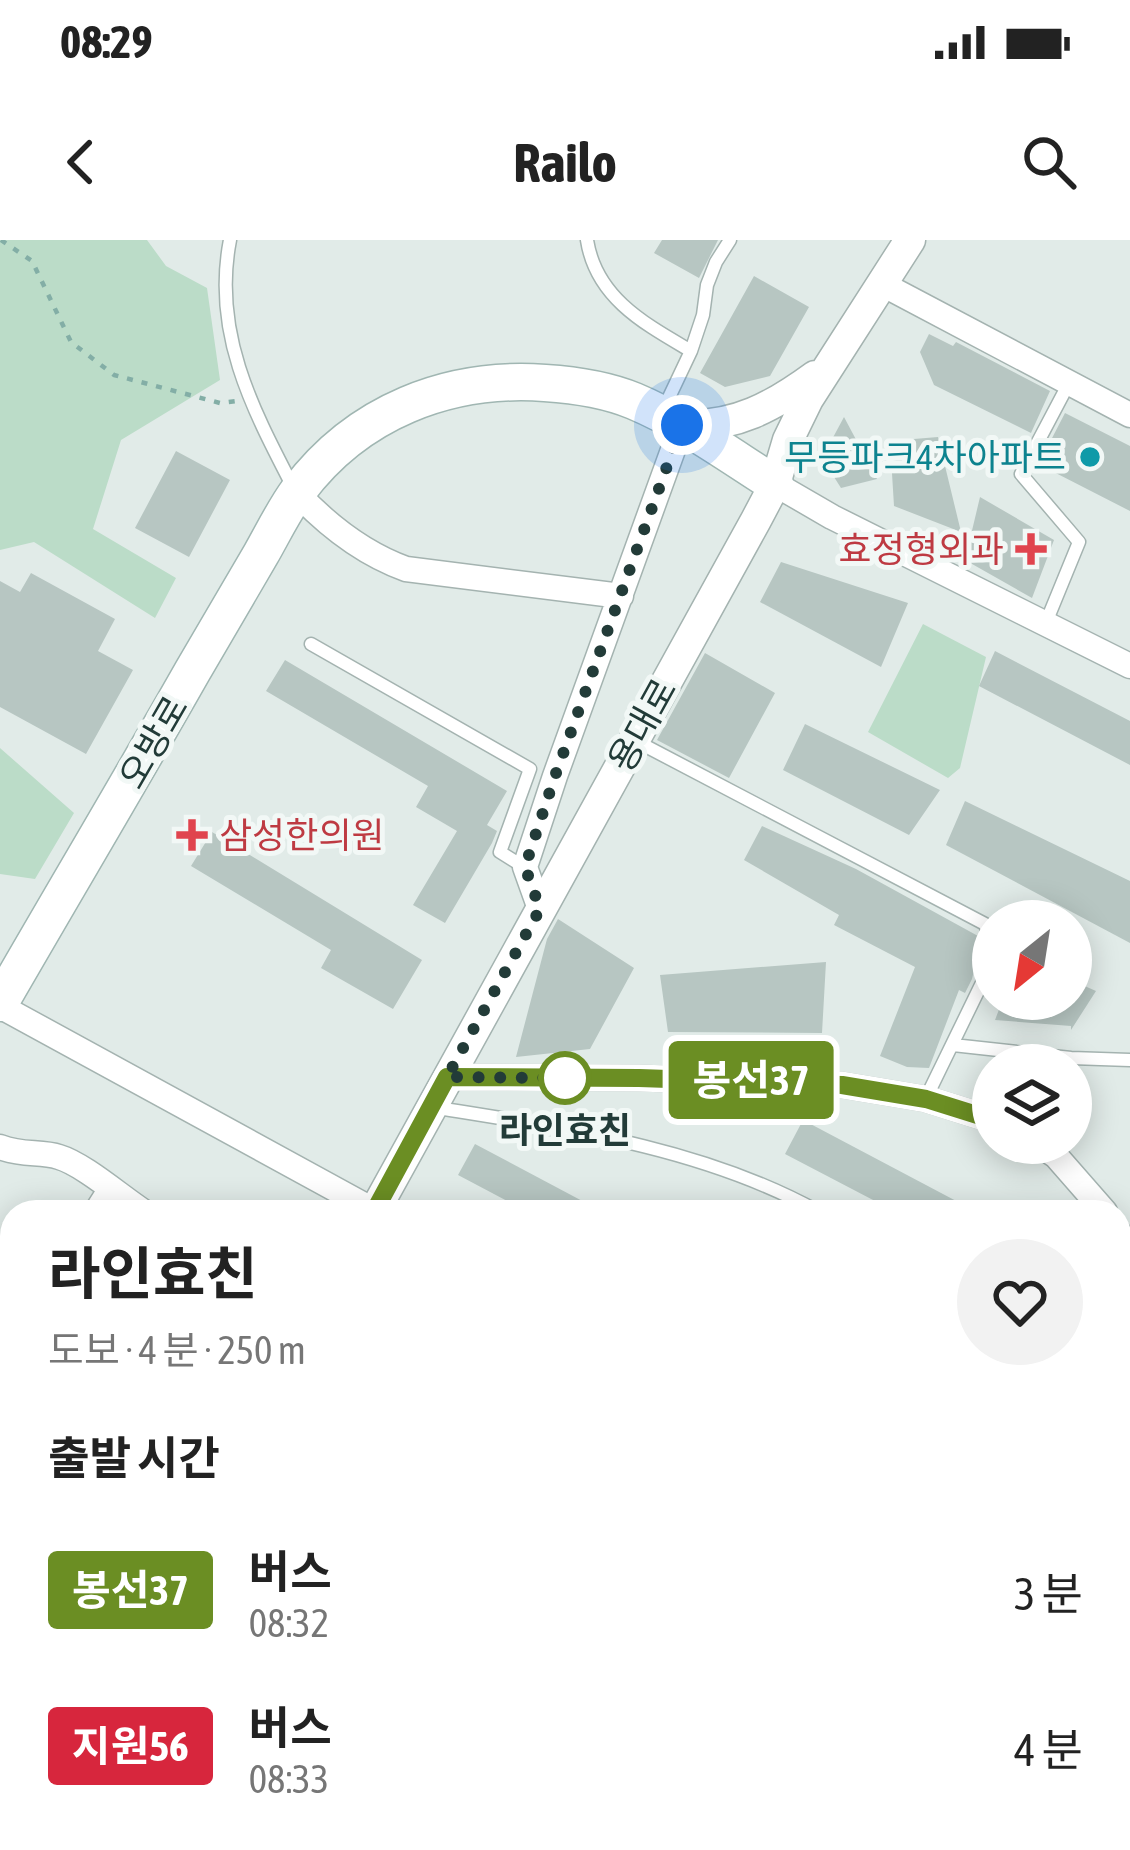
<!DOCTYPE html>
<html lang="ko">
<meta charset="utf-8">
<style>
body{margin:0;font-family:"Asap Condensed","Noto Sans KR",sans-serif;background:#f2f2f2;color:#222;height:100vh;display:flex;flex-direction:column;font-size:45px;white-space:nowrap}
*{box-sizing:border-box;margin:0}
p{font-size:39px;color:#767676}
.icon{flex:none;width:66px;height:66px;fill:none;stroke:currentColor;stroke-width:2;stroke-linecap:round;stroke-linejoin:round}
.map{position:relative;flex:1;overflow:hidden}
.drawer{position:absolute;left:0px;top:960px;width:1131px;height:651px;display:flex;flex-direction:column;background:#fff;border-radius:36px 36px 0 0;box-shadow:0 6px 30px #0003}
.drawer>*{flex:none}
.badge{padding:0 24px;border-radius:9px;font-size:42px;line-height:78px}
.needle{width:78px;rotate:210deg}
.fabs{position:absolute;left:972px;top:660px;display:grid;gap:24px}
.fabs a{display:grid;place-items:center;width:120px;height:120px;border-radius:50%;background:#fff;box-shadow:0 6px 30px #0003;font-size:60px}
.you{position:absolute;width:60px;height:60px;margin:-30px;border:9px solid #fff;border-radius:50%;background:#1a73e8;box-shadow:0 0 0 18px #1a73e833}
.map>.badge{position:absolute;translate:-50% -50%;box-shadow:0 0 0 6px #fff}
h2{padding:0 48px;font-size:45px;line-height:108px}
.round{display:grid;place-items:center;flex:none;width:126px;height:126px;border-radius:63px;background:#f2f2f2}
.summary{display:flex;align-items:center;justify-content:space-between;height:204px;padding:0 48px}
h1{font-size:57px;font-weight:700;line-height:90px}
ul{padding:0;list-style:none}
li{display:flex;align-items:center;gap:36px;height:156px;padding:0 48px}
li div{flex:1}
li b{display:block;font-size:45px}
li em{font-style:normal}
li .badge{min-width:132px;font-weight:700;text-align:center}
.status{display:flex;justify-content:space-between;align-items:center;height:84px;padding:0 60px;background:#fff;direction:ltr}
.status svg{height:33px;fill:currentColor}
header{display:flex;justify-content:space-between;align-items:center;height:156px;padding:0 48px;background:#fff;font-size:54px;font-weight:700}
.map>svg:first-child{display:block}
</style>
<div class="status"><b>08:29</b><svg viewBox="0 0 49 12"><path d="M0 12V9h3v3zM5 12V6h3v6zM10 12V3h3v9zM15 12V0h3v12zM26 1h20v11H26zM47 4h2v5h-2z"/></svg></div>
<header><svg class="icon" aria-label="back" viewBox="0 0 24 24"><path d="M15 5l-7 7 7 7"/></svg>Railo<svg class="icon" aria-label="search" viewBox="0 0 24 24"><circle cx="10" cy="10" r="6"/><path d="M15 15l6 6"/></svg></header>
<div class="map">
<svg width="1130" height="1610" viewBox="0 0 1130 1610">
<rect width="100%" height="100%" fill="#e1ebe8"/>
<path fill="#bbdcc8" d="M 0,0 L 147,0 L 166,26 L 207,48 L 220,140 L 121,200 L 93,289 L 176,338 L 155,378 L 34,302 L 0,310 Z
M 923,384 L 986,417 L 960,528 L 948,538 L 868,492 Z
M 0,508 L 74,573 L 35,639 L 0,634 Z"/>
<path fill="#b7c6c2" d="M 662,0 L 718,0 L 699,38 L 654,13 Z
M 754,36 L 809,67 L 770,136 L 725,147 L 700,133 Z
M 929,94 L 953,106 L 956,102 L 1050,151 L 1031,193 L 934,145 L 920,112 Z
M 1065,173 L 1130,206 L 1130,271 L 1044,227 L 1056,205 L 1050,202 Z
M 844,177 L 877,239 L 841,248 L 822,218 Z
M 938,197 L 961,292 L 894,266 L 890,201 Z
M 176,211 L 230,240 L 189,317 L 135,288 Z
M 980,257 L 1054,300 L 1032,358 L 965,320 Z
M 781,322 L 908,363 L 881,427 L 760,362 Z
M 31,333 L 115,379 L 98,411 L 133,430 L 86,514 L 0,467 L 0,341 L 20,352 Z
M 995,411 L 1130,481 L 1130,525 L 979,446 Z
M 705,413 L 775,453 L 729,538 L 657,500 Z
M 285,420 L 507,551 L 487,585 L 497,591 L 492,603 L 445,683 L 413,665 L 457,591 L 416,567 L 428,546 L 266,451 Z
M 805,484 L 940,550 L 909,595 L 783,530 Z
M 965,561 L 1130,641 L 1130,703 L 946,605 Z
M 762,586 L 856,629 L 978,696 L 980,704 L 972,739 L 965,753 L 959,750 L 929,828 L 907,827 L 880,816 L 915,727 L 834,685 L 839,675 L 744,620 Z
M 212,592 L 422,720 L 393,769 L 321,728 L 331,710 L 191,626 Z
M 558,679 L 634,728 L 590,809 L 516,817 L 547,699 Z
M 826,722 L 822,793 L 668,792 L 660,735 Z
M 1071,740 L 1096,751 L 1071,790 L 1071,786 L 995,780 L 1003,759 L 1071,759 Z
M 803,880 L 977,972 L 896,972 L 785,914 Z
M 475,904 L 603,972 L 528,972 L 458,935 Z"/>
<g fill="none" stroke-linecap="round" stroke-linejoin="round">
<g stroke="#a4b3b0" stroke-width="15">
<path id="service" d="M 230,0 C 212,92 252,168 293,247
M 587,0 C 596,58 645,84 691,111
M 664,168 L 691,111 L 703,75 L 707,45 L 716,22 L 730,0
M 1045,385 L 1079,302 L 1021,234 L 1069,143
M 311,404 L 530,529 L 500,612 L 524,627
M 634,500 L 985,684 L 991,704 L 982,743 L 926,858
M 953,805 L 1071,818 L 1130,820
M 432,867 C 562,888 702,907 819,972
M 1119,1181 L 1130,1159
M 1119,1302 L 1130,1307
M 0,1325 L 12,1331
M 1119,1445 L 1130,1451
M 1119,1491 L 1130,1497
M 972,1599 L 993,1610
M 1084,1599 L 1105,1610"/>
</g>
<g stroke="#a4b3b0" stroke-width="27">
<path id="minor" d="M 884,45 L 1130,175
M 775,244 L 832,277 L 1130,426
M 297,253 C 328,286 362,313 406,329 L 621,356
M 540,669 L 525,627 L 555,536 L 682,185
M 0,766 L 375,971
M 447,837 L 639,838 L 842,845 L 926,859 L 993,880
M 1037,903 L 1056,916 L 1105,972
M 0,907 C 23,916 40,911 59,917 C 83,924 121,957 144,972
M 96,972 L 110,950
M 1119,993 L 1130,1019
M 519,1599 L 547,1608 L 564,1610
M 577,1610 L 639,1599"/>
</g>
<g stroke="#a4b3b0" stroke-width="33">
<path id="tertiary" d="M 682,185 C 735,188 774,166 815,136
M 374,972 L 756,280 L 775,244 L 788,200 L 808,159 L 910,0
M 33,1610 L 39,1599"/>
</g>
<g stroke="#a0b6b2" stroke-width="39">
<path id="secondary" d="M 0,763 C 64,652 129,543 192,432 C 215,392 238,353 261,314 C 273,293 284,270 298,251 C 357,172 448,136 545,143 C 576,145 605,149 634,161 C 684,182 729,215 775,244"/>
</g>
<path stroke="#83aea6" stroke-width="4.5" stroke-dasharray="6 9" stroke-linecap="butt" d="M 1,0 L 32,21 L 71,102 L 114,135 L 220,163 L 236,161"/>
<use href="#service" stroke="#fff" stroke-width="12"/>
<use href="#minor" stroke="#fff" stroke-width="24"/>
<use href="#tertiary" stroke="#fff" stroke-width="30"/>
<use href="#secondary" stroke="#fff" stroke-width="36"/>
</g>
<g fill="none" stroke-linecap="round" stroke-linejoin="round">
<g stroke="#fff" stroke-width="27">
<path id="line" d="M 374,972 L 447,837 L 639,838 L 842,845 L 926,859 L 993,880"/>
</g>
<use href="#line" stroke="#6b8e23" stroke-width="18"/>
<path stroke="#223b38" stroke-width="12" stroke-dasharray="0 21.6" d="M 565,838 L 447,837 L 540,669 L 525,627 L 555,536 L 682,185"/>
</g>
<circle fill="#0f9aa8" stroke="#f2f8f6" stroke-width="4.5" cx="1090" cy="217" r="12"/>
<g fill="#e0444e" stroke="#f2f8f6" stroke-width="4.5">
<path d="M1025 291h12v12h12v12h-12v12h-12v-12h-12v-12h12z"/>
<path d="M186 577h12v12h12v12h-12v12h-12v-12h-12v-12h12z"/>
</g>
<circle fill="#fff" stroke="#6b8e23" stroke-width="6" cx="565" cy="838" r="24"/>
<g text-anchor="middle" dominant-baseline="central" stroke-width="10" stroke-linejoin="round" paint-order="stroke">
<g font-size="36" fill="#0d838f" stroke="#f2f8f6" text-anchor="end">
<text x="1066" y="217">무등파크4차아파트</text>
</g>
<g font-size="36" fill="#be3a42" stroke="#f2f8f6" text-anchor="end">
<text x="1004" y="309">효정형외과</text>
<text x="219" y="595" text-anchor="start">삼성한의원</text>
</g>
<g font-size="36" fill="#223b38" stroke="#f2f8f6">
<text transform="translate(642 485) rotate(-61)">용대로</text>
<text transform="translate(153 502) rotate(-60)">오방로</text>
</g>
<g font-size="36" font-weight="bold" fill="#223b38" stroke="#f2f8f6">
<text x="565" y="890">라인효친</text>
</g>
</g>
</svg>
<div class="fabs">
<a><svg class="needle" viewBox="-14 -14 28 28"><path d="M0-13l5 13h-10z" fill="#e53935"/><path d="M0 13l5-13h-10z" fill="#767676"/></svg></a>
<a><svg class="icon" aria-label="layers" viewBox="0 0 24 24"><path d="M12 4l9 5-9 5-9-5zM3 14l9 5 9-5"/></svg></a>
</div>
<div class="you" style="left:682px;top:185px"></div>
<b class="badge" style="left:751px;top:840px;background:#6b8e23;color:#fff">봉선37</b>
<section class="drawer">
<div class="summary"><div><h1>라인효친</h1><p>도보 · 4 분 · 250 m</p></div><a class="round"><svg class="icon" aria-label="heart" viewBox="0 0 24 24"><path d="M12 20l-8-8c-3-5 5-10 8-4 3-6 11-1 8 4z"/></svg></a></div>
<h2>출발 시간</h2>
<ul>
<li><span class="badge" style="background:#6b8e23;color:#fff">봉선37</span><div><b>버스</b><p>08:32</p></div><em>3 분</em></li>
<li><span class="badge" style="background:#d7263d;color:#fff">지원56</span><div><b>버스</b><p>08:33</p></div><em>4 분</em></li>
</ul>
</section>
</div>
